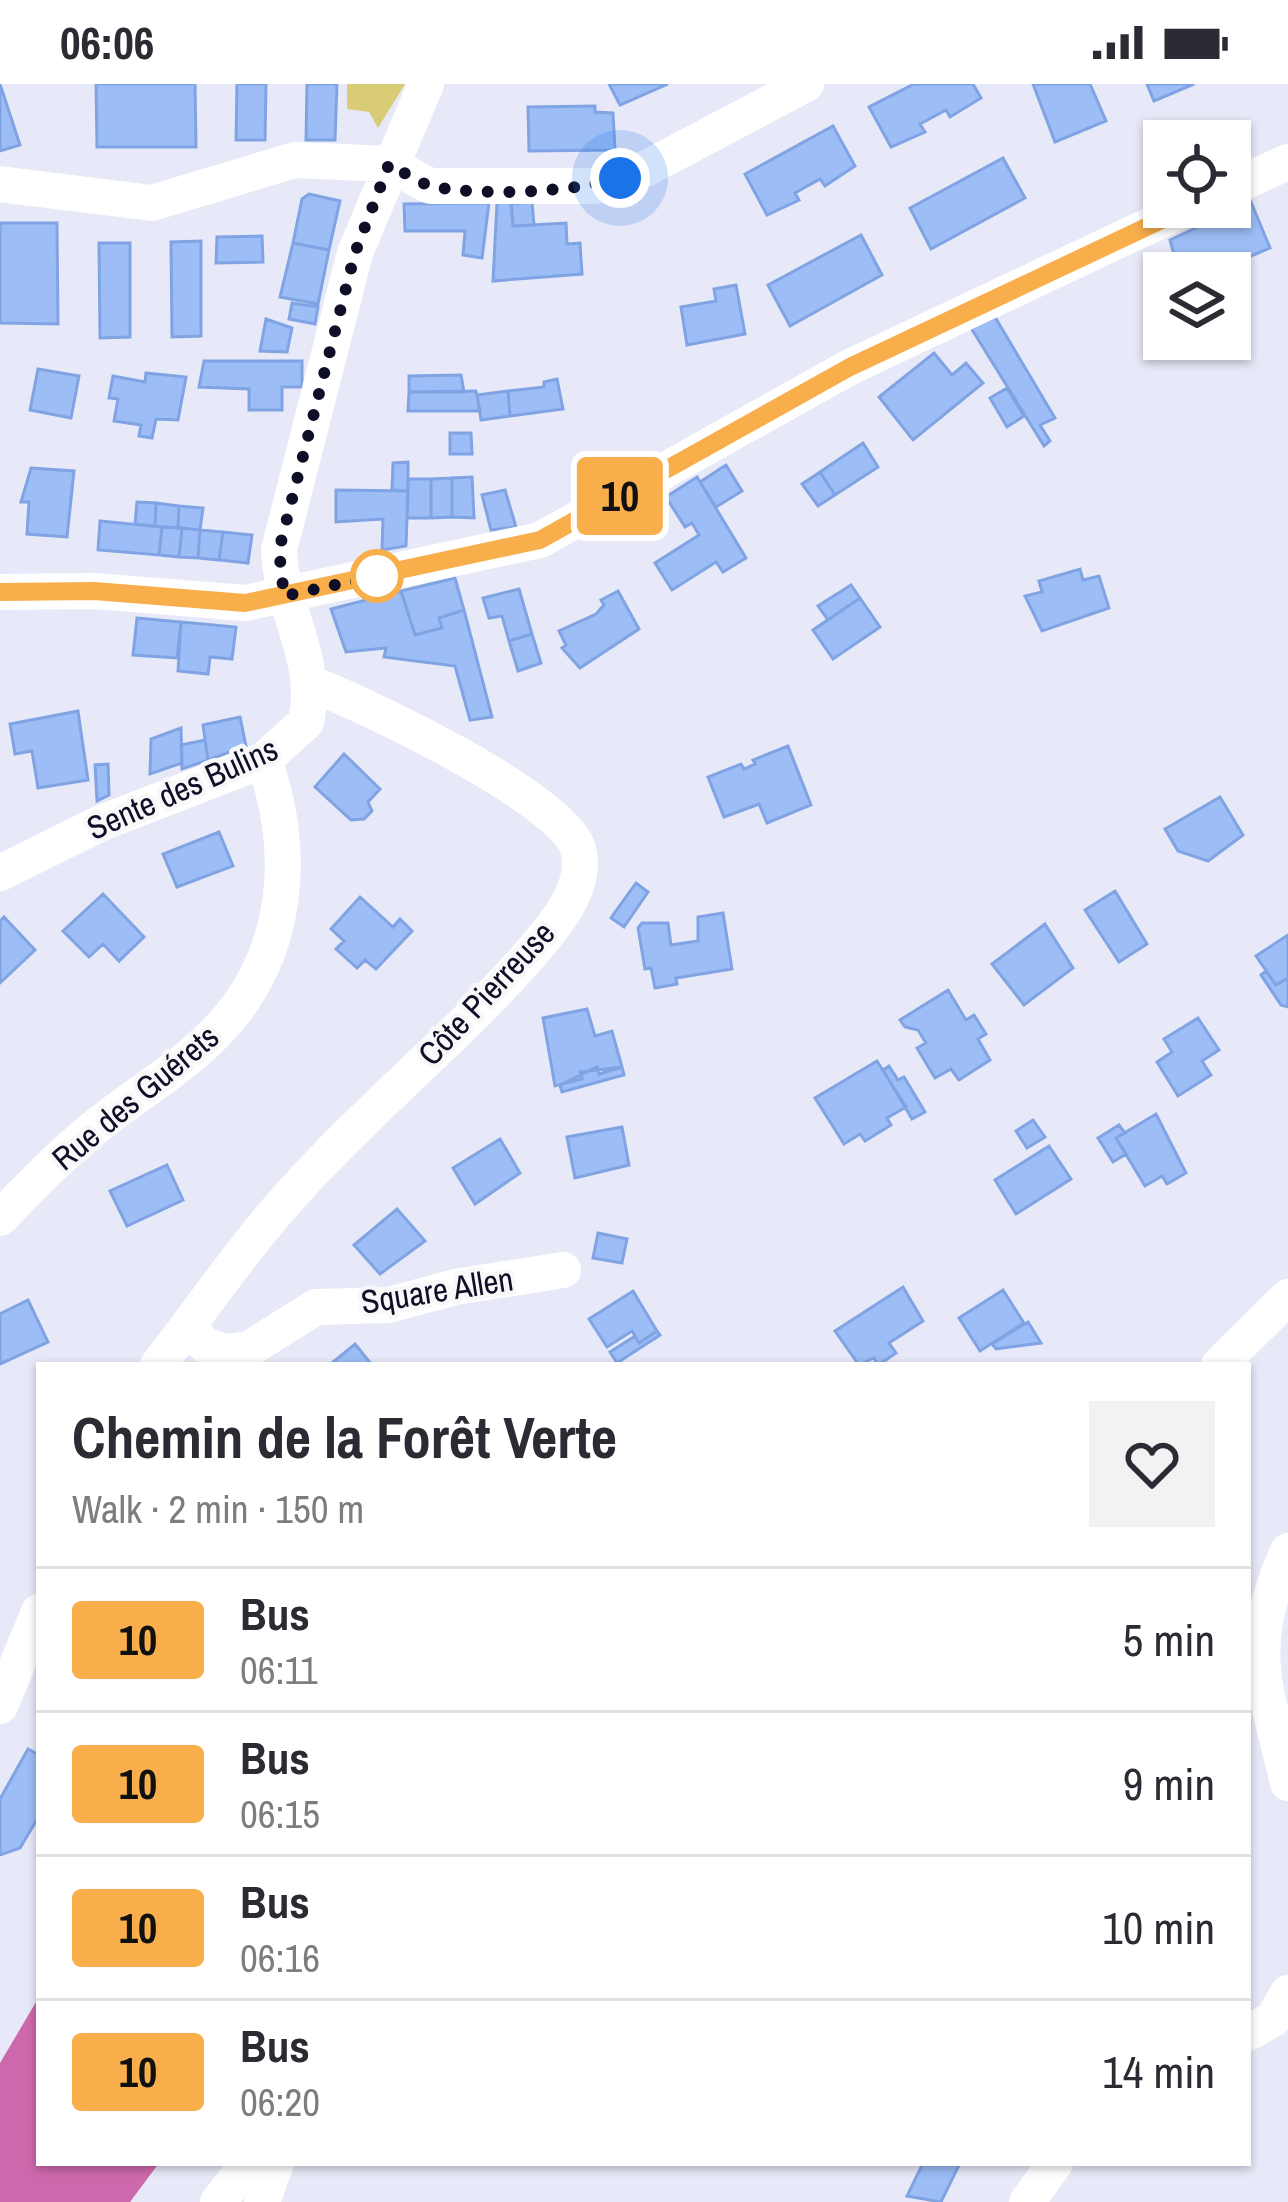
<!DOCTYPE html>
<meta charset="utf-8">
<style>
body{margin:0;font-family:"Archivo Narrow",sans-serif;background:#f2f2f3;color:#2b2b33;height:100vh;display:flex;flex-direction:column;font-size:45px;white-space:nowrap}
*{box-sizing:border-box;margin:0}
p{font-size:39px;color:#7c7c81}
.icon{flex:none;width:66px;height:66px;fill:none;stroke:currentColor;stroke-width:2;stroke-linecap:round;stroke-linejoin:round}
.map{position:relative;flex:1;overflow:hidden}
.details{position:absolute;left:36px;top:1278px;width:1215px;height:804px;display:flex;flex-direction:column;background:#fff;border-radius:0px;box-shadow:0 3px 9px #0004}
.details>*{flex:none}
.badge{padding:0 24px;border-radius:9px;font-size:42px;line-height:78px}
.buttons{position:absolute;left:1143px;top:36px;display:grid;gap:24px}
.buttons a{display:grid;place-items:center;width:108px;height:108px;border-radius:0px;background:#fff;box-shadow:0 3px 9px #0004;font-size:60px}
.you{position:absolute;width:60px;height:60px;margin:-30px;border:9px solid #fff;border-radius:50%;background:#1a73e8;box-shadow:0 0 0 18px #1a73e833}
.map>.badge{position:absolute;translate:-50% -50%;box-shadow:0 0 0 6px #fff}
.round{display:grid;place-items:center;flex:none;width:126px;height:126px;border-radius:0px;background:#f2f2f3}
.headline{display:flex;align-items:center;justify-content:space-between;height:204px;padding:0 36px}
h1{font-size:57px;font-weight:800;line-height:90px}
ul{padding:0;list-style:none}
li{display:flex;align-items:center;gap:36px;height:144px;padding:0 36px;border-top:3px solid #e1e1e2}
li div{flex:1}
li b{display:block;font-size:45px}
li em{font-style:normal}
li .badge{min-width:132px;font-weight:700;text-align:center}
.status{display:flex;justify-content:space-between;align-items:center;height:84px;padding:0 60px;background:#fff;direction:ltr}
.status svg{height:33px;fill:currentColor}
.map>svg:first-child{display:block}
</style>
<div class="status"><b>06:06</b><svg viewBox="0 0 49 12"><path d="M0 12V9h3v3zM5 12V6h3v6zM10 12V3h3v9zM15 12V0h3v12zM26 1h20v11H26zM47 4h2v5h-2z"/></svg></div>
<div class="map">
<svg width="1288" height="2118" viewBox="0 0 1288 2118">
<rect width="100%" height="100%" fill="#e8e9f8"/>
<path fill="#d9cc76" d="M 347,0 L 405,0 L 378,44 L 369,28 L 347,25 Z"/>
<path fill="#cc69ac" d="M 39,1913 L 39,2079 L 159,2079 L 130,2118 L 0,2118 L 0,1979 Z"/>
<path fill="#9cbdf5" stroke="#80a4e3" stroke-width="3" d="M 0,0 L 20,61 L 0,67 Z
M 96,0 L 195,0 L 196,63 L 97,63 Z
M 237,0 L 266,0 L 265,56 L 236,56 Z
M 307,0 L 337,0 L 335,56 L 306,56 Z
M 609,0 L 668,0 L 620,21 Z
M 914,0 L 973,0 L 981,14 L 950,33 L 946,26 L 920,40 L 925,48 L 891,63 L 869,23 Z
M 1033,0 L 1090,0 L 1106,37 L 1055,58 Z
M 1147,0 L 1194,0 L 1154,17 Z
M 595,22 L 595,28 L 613,29 L 615,66 L 529,67 L 528,23 Z
M 833,42 L 855,82 L 825,102 L 820,95 L 795,109 L 799,116 L 767,131 L 745,90 Z
M 1003,74 L 1025,114 L 931,165 L 910,124 Z
M 309,110 L 340,117 L 329,166 L 293,159 L 302,115 Z
M 511,116 L 513,142 L 566,139 L 567,160 L 580,159 L 582,190 L 493,197 L 497,119 Z
M 532,118 L 534,141 L 513,142 L 511,120 Z
M 1251,118 L 1270,164 L 1244,175 L 1244,187 L 1230,192 L 1179,189 L 1170,156 Z
M 489,119 L 482,174 L 463,171 L 465,147 L 405,147 L 404,120 Z
M 0,139 L 57,139 L 58,240 L 0,239 Z
M 861,151 L 882,191 L 790,242 L 768,201 Z
M 262,152 L 263,178 L 216,179 L 217,153 Z
M 201,157 L 201,252 L 172,253 L 171,158 Z
M 99,159 L 130,159 L 130,253 L 100,254 Z
M 293,159 L 329,166 L 318,220 L 280,213 Z
M 736,201 L 745,250 L 687,261 L 681,223 L 716,217 L 714,205 Z
M 292,219 L 318,223 L 315,240 L 289,235 Z
M 995,233 L 1055,334 L 1040,341 L 1050,357 L 1044,362 L 971,244 Z
M 266,235 L 292,244 L 287,268 L 260,267 Z
M 934,269 L 952,291 L 966,279 L 983,299 L 913,356 L 879,313 Z
M 204,277 L 302,277 L 302,303 L 282,303 L 282,326 L 249,326 L 249,305 L 199,303 Z
M 38,285 L 79,292 L 71,334 L 30,326 Z
M 146,289 L 186,293 L 178,336 L 156,335 L 152,354 L 139,352 L 141,341 L 114,337 L 118,315 L 109,314 L 113,292 L 145,298 Z
M 461,291 L 464,308 L 409,308 L 409,292 Z
M 557,295 L 563,325 L 510,332 L 508,307 L 544,303 L 544,298 Z
M 1007,304 L 1024,332 L 1007,343 L 990,314 Z
M 476,307 L 480,327 L 408,327 L 409,308 Z
M 508,307 L 510,332 L 481,336 L 477,311 Z
M 450,349 L 471,349 L 472,370 L 450,370 Z
M 863,359 L 878,383 L 835,411 L 820,388 Z
M 408,378 L 408,407 L 392,406 L 393,379 Z
M 726,381 L 742,407 L 716,423 L 700,398 Z
M 31,384 L 74,387 L 67,453 L 27,450 L 29,418 L 21,418 Z
M 820,388 L 835,411 L 818,422 L 802,400 Z
M 472,393 L 474,434 L 452,433 L 452,394 Z
M 697,393 L 746,474 L 723,488 L 716,478 L 672,506 L 655,479 L 699,451 L 692,439 L 685,443 L 666,413 Z
M 452,394 L 452,433 L 431,434 L 431,395 Z
M 408,395 L 431,395 L 431,434 L 407,434 Z
M 336,406 L 408,407 L 406,462 L 382,466 L 383,435 L 336,438 Z
M 505,406 L 516,443 L 491,446 L 482,411 Z
M 137,418 L 156,419 L 155,442 L 135,440 Z
M 156,419 L 179,422 L 178,444 L 155,442 Z
M 179,422 L 203,424 L 200,446 L 178,444 Z
M 100,437 L 162,443 L 159,471 L 98,466 Z
M 162,443 L 182,444 L 179,473 L 159,471 Z
M 182,444 L 200,446 L 198,474 L 179,473 Z
M 200,446 L 223,448 L 219,476 L 198,474 Z
M 223,448 L 252,451 L 248,479 L 219,476 Z
M 1080,485 L 1083,496 L 1099,492 L 1109,524 L 1042,547 L 1025,512 L 1042,508 L 1039,497 Z
M 455,494 L 464,526 L 439,534 L 442,544 L 415,551 L 401,507 Z
M 851,501 L 860,514 L 828,536 L 818,522 Z
M 519,505 L 532,550 L 509,557 L 502,532 L 489,534 L 483,514 Z
M 401,507 L 415,551 L 442,544 L 439,534 L 464,526 L 492,633 L 470,636 L 455,582 L 384,573 L 386,564 L 346,568 L 331,525 Z
M 618,507 L 639,545 L 580,584 L 562,564 L 566,561 L 559,547 L 596,530 L 604,521 L 601,516 Z
M 860,514 L 880,543 L 833,575 L 813,546 Z
M 137,534 L 181,538 L 177,574 L 133,571 Z
M 181,538 L 236,543 L 232,575 L 210,573 L 208,590 L 178,587 Z
M 532,550 L 541,579 L 518,587 L 509,557 Z
M 78,627 L 88,696 L 38,704 L 32,667 L 15,670 L 10,640 Z
M 240,633 L 246,662 L 208,676 L 203,641 Z
M 181,644 L 182,679 L 150,690 L 151,655 Z
M 205,656 L 208,676 L 182,685 L 181,661 Z
M 788,662 L 811,721 L 767,739 L 759,720 L 724,733 L 708,693 L 741,680 L 744,685 L 755,680 L 753,676 Z
M 344,670 L 380,705 L 368,718 L 372,727 L 364,735 L 351,736 L 315,703 Z
M 108,680 L 109,711 L 97,717 L 95,681 Z
M 1220,713 L 1243,751 L 1208,777 L 1178,767 L 1165,745 Z
M 219,748 L 233,782 L 177,803 L 163,770 Z
M 636,799 L 648,808 L 624,843 L 611,834 Z
M 1115,807 L 1147,860 L 1119,878 L 1085,826 Z
M 103,810 L 144,853 L 119,877 L 103,860 L 89,873 L 63,847 Z
M 360,813 L 393,843 L 400,835 L 412,847 L 376,885 L 365,876 L 357,884 L 336,865 L 344,857 L 331,845 Z
M 723,829 L 732,885 L 676,894 L 677,900 L 655,904 L 651,884 L 645,885 L 638,844 L 642,839 L 668,839 L 671,861 L 698,857 L 698,833 Z
M 4,833 L 35,866 L 0,899 L 0,837 Z
M 1045,840 L 1073,884 L 1024,921 L 992,880 Z
M 1288,851 L 1288,894 L 1276,901 L 1256,872 Z
M 1266,887 L 1276,901 L 1288,894 L 1288,923 L 1281,921 L 1261,891 Z
M 948,906 L 966,936 L 974,931 L 986,950 L 978,955 L 990,976 L 959,996 L 951,985 L 935,994 L 917,964 L 926,959 L 918,946 L 905,943 L 900,936 Z
M 587,925 L 595,952 L 612,947 L 622,983 L 580,988 L 582,995 L 555,1002 L 543,934 Z
M 1198,934 L 1219,966 L 1202,977 L 1211,991 L 1178,1012 L 1157,978 L 1172,968 L 1164,955 Z
M 877,977 L 906,1023 L 887,1034 L 891,1041 L 865,1057 L 860,1050 L 844,1060 L 815,1014 Z
M 889,982 L 898,996 L 904,993 L 925,1028 L 912,1035 L 883,986 Z
M 597,983 L 599,990 L 622,983 L 624,991 L 562,1008 L 560,1001 Z
M 1156,1030 L 1186,1089 L 1167,1100 L 1162,1092 L 1145,1102 L 1116,1054 Z
M 1033,1036 L 1045,1053 L 1027,1064 L 1016,1047 Z
M 1119,1041 L 1125,1049 L 1116,1054 L 1126,1070 L 1113,1078 L 1098,1054 Z
M 622,1043 L 629,1081 L 575,1094 L 567,1053 Z
M 500,1055 L 520,1089 L 475,1120 L 453,1084 Z
M 1049,1062 L 1071,1095 L 1016,1130 L 995,1096 Z
M 167,1081 L 183,1116 L 127,1142 L 110,1107 Z
M 397,1125 L 425,1157 L 380,1190 L 354,1161 Z
M 598,1149 L 627,1155 L 622,1179 L 593,1174 Z
M 903,1203 L 923,1237 L 889,1259 L 896,1269 L 878,1281 L 874,1274 L 859,1281 L 835,1247 Z
M 1003,1206 L 1024,1239 L 980,1267 L 959,1234 Z
M 633,1207 L 657,1247 L 639,1259 L 632,1247 L 607,1263 L 589,1235 Z
M 28,1216 L 48,1258 L 0,1280 L 0,1230 Z
M 1028,1238 L 1041,1259 L 996,1265 L 992,1260 Z
M 657,1247 L 660,1251 L 617,1279 L 610,1268 L 635,1252 L 639,1259 Z
M 355,1260 L 372,1281 L 333,1281 L 332,1279 Z
M 28,1665 L 39,1671 L 39,1732 L 20,1764 L 0,1771 L 0,1715 Z
M 923,2079 L 960,2079 L 941,2118 L 907,2112 Z"/>
<g fill="none" stroke-linecap="round" stroke-linejoin="round">
<path stroke="#fff" stroke-width="36" d="M 0,100 L 152,119 L 295,76 L 389,80 L 430,102 L 595,102 L 645,85 L 806,0
M 1230,104 L 1288,78
M 0,508 L 94,507 L 245,519 L 540,456 L 850,283 L 1189,123
M 0,789 L 101,739 L 264,676 L 306,638 C 320,576 281,527 279,466 L 355,169 L 426,0
M 0,1134 C 30,1103 60,1072 93,1045 C 134,1011 186,982 222,942 C 290,867 296,767 264,676
M 188,1243 L 205,1261 L 225,1268 L 249,1265 L 316,1223 L 389,1221 L 455,1203 L 563,1186
M 158,1281 C 205,1221 247,1158 299,1102 C 374,1019 464,948 537,862 C 558,838 588,800 578,765 C 564,715 365,620 311,600
M 1219,1281 L 1288,1213
M 1288,1467 C 1244,1565 1265,1600 1288,1699
M 0,1622 L 39,1528
M 1248,1949 L 1273,1935 L 1288,1909
M 218,2118 L 249,2079
M 262,2118 L 276,2079
M 1027,2118 L 1055,2079"/>
</g>
<g fill="none" stroke-linecap="round" stroke-linejoin="round">
<g stroke="#fff" stroke-width="27">
<path id="line" d="M 0,508 L 94,507 L 245,519 L 540,456 L 850,283 L 1189,123"/>
</g>
<use href="#line" stroke="#f8ae4b" stroke-width="18"/>
<path stroke="#0e0e27" stroke-width="12" stroke-dasharray="0 21.6" d="M 377,492 L 284,512 L 279,466 L 355,169 L 389,80 C 402,87 417,98 431,102 C 479,113 574,108 620,94"/>
</g>
<circle fill="#fff" stroke="#f8ae4b" stroke-width="6" cx="377" cy="492" r="24"/>
<g text-anchor="middle" dominant-baseline="central" stroke-width="9" stroke-linejoin="round" paint-order="stroke">
<g font-size="33" fill="#0e0e27" stroke="#f7f8f7">
<text transform="translate(182 704) rotate(-24)">Sente des Bulins</text>
<text transform="translate(486 909) rotate(-47)">Côte Pierreuse</text>
<text transform="translate(135 1013) rotate(-40)">Rue des Guérets</text>
<text transform="translate(437 1206) rotate(-9)">Square Allen</text>
</g>
</g>
</svg>
<div class="buttons">
<a><svg class="icon" aria-label="locate" viewBox="0 0 24 24"><circle cx="12" cy="12" r="6"/><path d="M12 2v4M12 18v4M2 12h4M18 12h4"/></svg></a>
<a><svg class="icon" aria-label="layers" viewBox="0 0 24 24"><path d="M12 4l9 5-9 5-9-5zM3 14l9 5 9-5"/></svg></a>
</div>
<div class="you" style="left:620px;top:94px"></div>
<b class="badge" style="left:620px;top:412px;background:#f8ae4b;color:#111">10</b>
<section class="details">
<div class="headline"><div><h1>Chemin de la Forêt Verte</h1><p>Walk · 2 min · 150 m</p></div><a class="round"><svg class="icon" aria-label="heart" viewBox="0 0 24 24"><path d="M12 20l-8-8c-3-5 5-10 8-4 3-6 11-1 8 4z"/></svg></a></div>
<ul>
<li><span class="badge" style="background:#f8ae4b;color:#111">10</span><div><b>Bus</b><p>06:11</p></div><em>5 min</em></li>
<li><span class="badge" style="background:#f8ae4b;color:#111">10</span><div><b>Bus</b><p>06:15</p></div><em>9 min</em></li>
<li><span class="badge" style="background:#f8ae4b;color:#111">10</span><div><b>Bus</b><p>06:16</p></div><em>10 min</em></li>
<li><span class="badge" style="background:#f8ae4b;color:#111">10</span><div><b>Bus</b><p>06:20</p></div><em>14 min</em></li>
</ul>
</section>
</div>
